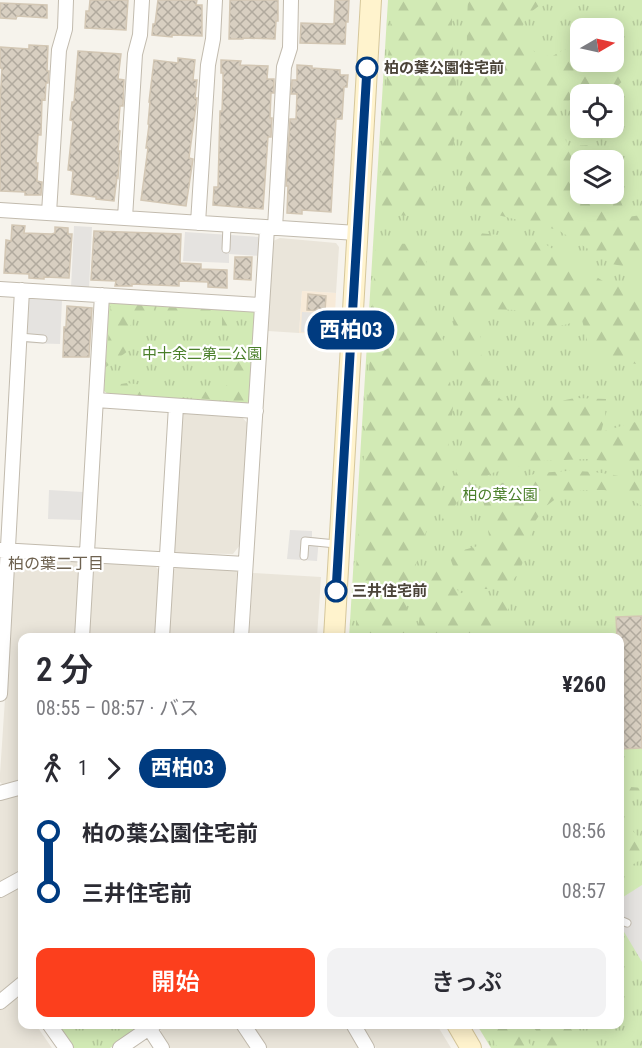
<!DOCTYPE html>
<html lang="ja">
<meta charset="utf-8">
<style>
body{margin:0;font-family:"Roboto Condensed","Noto Sans JP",sans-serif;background:#f2f2f3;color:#2b2b33;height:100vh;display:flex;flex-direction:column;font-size:22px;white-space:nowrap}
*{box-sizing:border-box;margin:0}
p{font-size:20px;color:#7c7c81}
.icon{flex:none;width:33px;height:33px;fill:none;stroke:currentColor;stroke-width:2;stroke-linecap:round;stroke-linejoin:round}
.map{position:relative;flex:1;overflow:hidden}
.side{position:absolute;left:18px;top:633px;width:606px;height:396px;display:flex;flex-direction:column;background:#fff;border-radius:12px;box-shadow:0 3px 15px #0003}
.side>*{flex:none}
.badge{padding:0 12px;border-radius:20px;font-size:21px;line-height:39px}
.needle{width:39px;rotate:81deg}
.controls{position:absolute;left:570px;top:18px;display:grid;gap:12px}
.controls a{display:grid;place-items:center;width:54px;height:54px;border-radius:12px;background:#fff;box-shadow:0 3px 15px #0003;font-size:30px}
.map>.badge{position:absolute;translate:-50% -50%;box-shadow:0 0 0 3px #fff}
.legs{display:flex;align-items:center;gap:9px;height:66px;padding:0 18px;font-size:20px}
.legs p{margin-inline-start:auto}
.headline{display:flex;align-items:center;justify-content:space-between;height:102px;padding:0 18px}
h1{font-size:33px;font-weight:600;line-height:45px}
.button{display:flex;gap:12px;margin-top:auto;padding:12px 18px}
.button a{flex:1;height:69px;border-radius:12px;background:#fc3f1d;color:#fff;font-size:24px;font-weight:600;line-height:69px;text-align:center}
.button a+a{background:#f2f2f3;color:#2b2b33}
ul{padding:0 18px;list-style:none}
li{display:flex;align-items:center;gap:21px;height:60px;font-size:22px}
li i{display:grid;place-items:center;width:9px;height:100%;margin:0 8px;background:currentColor}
li i::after{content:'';width:15px;height:15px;margin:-8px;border:4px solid;border-radius:50%;background:#fff}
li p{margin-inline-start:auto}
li:first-child i{background:linear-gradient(#0000 50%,currentColor 0)}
li:last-child i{background:linear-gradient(currentColor 50%,#0000 0)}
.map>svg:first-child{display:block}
</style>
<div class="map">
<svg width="642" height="1048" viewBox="0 0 642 1048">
<defs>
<pattern id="grass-tufts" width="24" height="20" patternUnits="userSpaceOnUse" patternTransform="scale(1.5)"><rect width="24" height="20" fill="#d2eab5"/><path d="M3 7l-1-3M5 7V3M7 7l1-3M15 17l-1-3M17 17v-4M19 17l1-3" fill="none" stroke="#b6ca9c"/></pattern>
<pattern id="forest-firs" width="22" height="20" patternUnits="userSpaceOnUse" patternTransform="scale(1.5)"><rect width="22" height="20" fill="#d2eab5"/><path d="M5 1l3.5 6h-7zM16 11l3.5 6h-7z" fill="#b6ca9c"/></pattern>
<pattern id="building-cross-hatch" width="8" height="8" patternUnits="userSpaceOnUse" patternTransform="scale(1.5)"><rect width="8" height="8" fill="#d8cfc1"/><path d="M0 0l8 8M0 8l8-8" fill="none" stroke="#b1aa9e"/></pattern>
</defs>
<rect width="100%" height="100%" fill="#f6f3ec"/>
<path fill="#eae5da" d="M 280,238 L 336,243 L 339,247 L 336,293 L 302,291 L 299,333 L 268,331 L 273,241 Z
M 183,412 L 241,416 L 249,425 L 240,545 L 233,554 L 175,553 L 171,548 L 178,418 Z
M 17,558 L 75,560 L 82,571 L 77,637 L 22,638 L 22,782 L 4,786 L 0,782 L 0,774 L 14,564 Z
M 98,561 L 153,564 L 159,570 L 155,637 L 88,638 L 93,565 Z
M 184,564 L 237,570 L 234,637 L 167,638 L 170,571 Z
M 253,573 L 321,577 L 317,637 L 249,637 Z
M 22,793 L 22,872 L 0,885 L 0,798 Z
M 22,884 L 22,976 L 0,995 L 0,896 Z
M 16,996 L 22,1005 L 22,1024 L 36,1025 L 52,1048 L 0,1048 L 0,1010 Z
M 168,1025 L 237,1025 L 253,1048 L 168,1048 L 161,1037 L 161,1029 Z
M 250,1025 L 346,1025 L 360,1048 L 266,1048 Z
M 362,1025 L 437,1025 L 451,1048 L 376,1048 Z"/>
<path fill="#f7ead8" d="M 302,291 L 336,293 L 334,335 L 299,333 Z"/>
<path fill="url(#grass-tufts)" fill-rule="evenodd" d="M 388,0 L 642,0 L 642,1048 L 491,1048 L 477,1025 L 620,1024 L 620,638 L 349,638 ZM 580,28 L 614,28 L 614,62 L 580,62 ZM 580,94 L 614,94 L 614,128 L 580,128 ZM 580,160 L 614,160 L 614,194 L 580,194 Z
M 113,300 L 251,309 L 256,314 L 251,399 L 246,404 L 109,395 L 104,391 L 109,304 Z
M 58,1025 L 145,1025 L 110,1048 L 73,1048 Z"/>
<path fill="url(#forest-firs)" d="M 392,0 L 453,0 L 452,7 L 452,41 L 459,118 L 452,151 L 445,176 L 434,183 L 429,216 L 378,215 Z
M 468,0 L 544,0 L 544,2 L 527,15 L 518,39 L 535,52 L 551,57 L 563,50 L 580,45 L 580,62 L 614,62 L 614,42 L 631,54 L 626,78 L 613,90 L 595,94 L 581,94 L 560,106 L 561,128 L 568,146 L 587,145 L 607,160 L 580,160 L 580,194 L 614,194 L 614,184 L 627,217 L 642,215 L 642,270 L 612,264 L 558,230 L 466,207 L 467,19 Z
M 478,233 L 510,236 L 545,244 L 606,283 L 642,289 L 642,365 L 591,356 L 582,320 L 564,325 L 541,327 L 515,310 L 486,309 L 480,323 L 481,354 L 487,378 L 500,399 L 515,408 L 541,405 L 575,398 L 606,399 L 605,417 L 601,432 L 642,420 L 642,469 L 634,465 L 587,459 L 541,461 L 492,473 L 465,490 L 446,520 L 442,518 C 454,483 464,448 465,411 C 465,381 457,353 454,324 C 452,311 450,297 449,283 C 449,270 450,256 451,242 Z
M 376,243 L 415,244 L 416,253 L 426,253 L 428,303 L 446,347 L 453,407 L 445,475 L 419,553 L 407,601 L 407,637 L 356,637 L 356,569 L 365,441 Z
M 120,297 L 155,302 L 153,311 L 136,313 L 129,329 L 121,336 L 128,351 L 106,367 L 111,303 Z
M 165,307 L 245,310 C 240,319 233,326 222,327 L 222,317 L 164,314 Z
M 244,346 L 252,347 L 249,398 L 244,402 L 182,397 L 183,388 L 223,390 L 233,377 L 235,351 Z
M 127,383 L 167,388 L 167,398 L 117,394 L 121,384 Z
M 567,471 C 592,471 618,473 642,484 L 642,506 L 625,496 L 604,490 L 584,490 L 562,494 L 545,507 L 534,523 L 520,571 L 510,584 L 497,589 L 481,589 L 466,583 L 454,569 L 448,552 L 460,551 L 478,546 L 489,536 L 485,508 L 480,492 L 495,485 L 538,473 Z
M 431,557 L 459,592 L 474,598 L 512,599 L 501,629 L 501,637 L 418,637 C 419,610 425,584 431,557 Z
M 620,762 L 631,775 L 631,787 L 642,788 L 642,793 L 632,795 L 620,801 Z
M 620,821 L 624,821 L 640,839 L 642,838 L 642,859 L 620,872 Z
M 484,1025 L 515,1025 L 533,1048 L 498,1048 Z
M 532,1025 L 569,1025 L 581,1048 L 548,1048 Z"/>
<path fill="#e5e3e0" d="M 74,226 L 92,227 L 89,289 L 71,288 Z
M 185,232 L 258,237 L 261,243 L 261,256 L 229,254 L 229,263 L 183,261 Z
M 29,299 L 62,300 L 60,344 L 27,343 Z
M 302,312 L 325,313 L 324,323 L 334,324 L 333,334 L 301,332 Z
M 49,490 L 83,492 L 82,520 L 48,519 Z
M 290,530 L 312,531 L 312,537 L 319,538 L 317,561 L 287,559 Z
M 642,885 L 642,962 L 620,925 L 620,899 Z"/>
<path fill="url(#building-cross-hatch)" stroke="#d3c7b4" stroke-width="1.5" d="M 90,0 L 128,0 L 126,30 L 85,28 L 86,11 L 89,11 Z
M 158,0 L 197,0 L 196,5 L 202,5 L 202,36 L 172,35 L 172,37 L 152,35 L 153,24 L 155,24 Z
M 230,0 L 278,0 L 278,21 L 276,21 L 275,39 L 243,38 L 243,39 L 229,39 Z
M 335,0 L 349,0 L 348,22 L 346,22 L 345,44 L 300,43 L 301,23 L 334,24 Z
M 0,3 L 47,5 L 47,18 L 17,16 L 16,19 L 0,18 Z
M 29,45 L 48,46 L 47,71 L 49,71 L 48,83 L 46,83 L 45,100 L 42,99 L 41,135 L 38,135 L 36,163 L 38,163 L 37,181 L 42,182 L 41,195 L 25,195 L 25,192 L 0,191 L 0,102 L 2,68 L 0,68 L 0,47 L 29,49 Z
M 78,51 L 121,54 L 118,79 L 124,80 L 123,106 L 120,106 L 118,130 L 120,131 L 118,151 L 120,151 L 118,178 L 117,177 L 114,201 L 96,199 L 96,197 L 71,194 L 73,171 L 68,170 L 73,121 L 70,120 L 72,102 L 74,102 Z
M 178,58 L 195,60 L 193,80 L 197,80 L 195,98 L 197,98 L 189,158 L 193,159 L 186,206 L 141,200 L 148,148 L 146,148 L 149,125 L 148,124 L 150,102 L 149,102 L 154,60 L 178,63 Z
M 221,60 L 241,61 L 240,65 L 268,66 L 267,79 L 274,79 L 274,93 L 271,93 L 270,118 L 272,118 L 271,137 L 268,137 L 263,209 L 213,205 L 214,187 L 218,187 L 220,111 L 222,111 L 223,83 L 223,73 L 221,73 Z
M 297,65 L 312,66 L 312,68 L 340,70 L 340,75 L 348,75 L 347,87 L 344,87 L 342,119 L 336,119 L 331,212 L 302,210 L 302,214 L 287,213 L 288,186 L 286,186 L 290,119 L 296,119 L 297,94 L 291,94 L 292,80 L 297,80 Z
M 12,225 L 25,226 L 24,233 L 52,234 L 55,233 L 55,227 L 68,228 L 68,234 L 72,234 L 69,278 L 44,277 L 44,279 L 29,278 L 29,274 L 4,273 L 6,240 L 11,241 Z
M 94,231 L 181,234 L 180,263 L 201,264 L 201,269 L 227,270 L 227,288 L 208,287 L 208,282 L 179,281 L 179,286 L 132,284 L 132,286 L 115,286 L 116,281 L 91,280 Z
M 235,257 L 252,257 L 251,280 L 234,279 Z
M 308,294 L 326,296 L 325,311 L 307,310 Z
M 67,306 L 92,308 L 89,357 L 63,357 L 64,327 L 66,327 Z
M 642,616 L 642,748 L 620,749 L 620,638 L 617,638 L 616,617 Z"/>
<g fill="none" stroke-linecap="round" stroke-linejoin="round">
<g stroke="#c2bbae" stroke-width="9">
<path id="lane" d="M 226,249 L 227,225
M 318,317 L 349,318
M 19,337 L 43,339
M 304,556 L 305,541 L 336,544
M 620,920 L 627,923"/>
</g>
<g stroke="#c2bbae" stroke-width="16">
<path id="street" d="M 0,210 L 357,233
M 49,213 L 59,50 L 65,29 L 66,0
M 125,218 L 135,54 L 140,35 L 142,0
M 198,223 L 208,65 L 213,39 L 215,0
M 275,228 L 284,67 L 290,48 L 291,0
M 0,289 L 261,305
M 96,400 L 256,411
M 0,550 L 245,564
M 82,638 L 102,295
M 162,638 L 176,406
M 241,638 L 267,228
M 0,694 L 22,290
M 0,793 L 22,787
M 0,890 L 22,878
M 0,1002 L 22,984
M 49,1024 L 66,1048
M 243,1024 L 259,1048
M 353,1024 L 367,1048
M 149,1028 L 162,1048
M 120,1048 L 155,1024"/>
</g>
<g stroke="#d6c79b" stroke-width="22">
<path id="secondary" d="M 334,638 L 371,0
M 457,1024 L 471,1048"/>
</g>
<use href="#lane" stroke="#fff" stroke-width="7"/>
<use href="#street" stroke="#fff" stroke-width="14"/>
<use href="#secondary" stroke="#fff3cd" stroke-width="20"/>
</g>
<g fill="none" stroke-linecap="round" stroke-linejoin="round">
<g stroke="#fff" stroke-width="14">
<path id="line-1" d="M 336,591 L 367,68"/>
</g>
<use href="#line-1" stroke="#003b80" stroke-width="9"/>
</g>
<g fill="#fff" stroke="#003b80" stroke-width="3">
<circle cx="367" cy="68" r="10"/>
<circle cx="336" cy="591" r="10"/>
</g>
<g text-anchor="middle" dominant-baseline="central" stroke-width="4.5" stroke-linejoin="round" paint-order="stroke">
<g font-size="15" font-weight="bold" fill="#4b4439" stroke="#fff" text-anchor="start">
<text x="384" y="68">柏の葉公園住宅前</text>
<text x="352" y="591">三井住宅前</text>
</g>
<g font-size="15" fill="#4a7f2a" stroke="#fff">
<text x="202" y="354">中十余二第二公園</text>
<text x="500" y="495">柏の葉公園</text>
</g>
<g font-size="16" fill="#6e6250" stroke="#fff">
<text x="56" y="563">柏の葉二丁目</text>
</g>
</g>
</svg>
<div class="controls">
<a><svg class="needle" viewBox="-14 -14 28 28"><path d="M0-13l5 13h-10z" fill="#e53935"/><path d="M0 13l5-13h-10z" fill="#7c7c81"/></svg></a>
<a><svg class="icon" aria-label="locate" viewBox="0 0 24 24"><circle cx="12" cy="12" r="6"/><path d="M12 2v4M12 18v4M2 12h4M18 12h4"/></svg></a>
<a><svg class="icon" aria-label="layers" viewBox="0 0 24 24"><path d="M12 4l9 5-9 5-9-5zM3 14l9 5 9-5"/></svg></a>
</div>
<b class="badge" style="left:351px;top:330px;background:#003b80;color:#fff">西柏03</b>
<section class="side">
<div class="headline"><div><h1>2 分</h1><p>08:55 – 08:57 · バス</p></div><b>¥260</b></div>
<div class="legs"><svg class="icon" aria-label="walk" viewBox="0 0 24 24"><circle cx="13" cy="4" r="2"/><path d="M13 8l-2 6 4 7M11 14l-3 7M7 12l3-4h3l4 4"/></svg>1<svg class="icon" aria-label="forward" viewBox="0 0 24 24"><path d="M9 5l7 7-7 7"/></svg><b class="badge" style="background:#003b80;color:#fff">西柏03</b></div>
<ul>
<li><i style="color:#003b80"></i><b>柏の葉公園住宅前</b><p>08:56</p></li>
<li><i style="color:#003b80"></i><b>三井住宅前</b><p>08:57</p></li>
</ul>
<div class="button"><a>開始</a><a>きっぷ</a></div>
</section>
</div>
